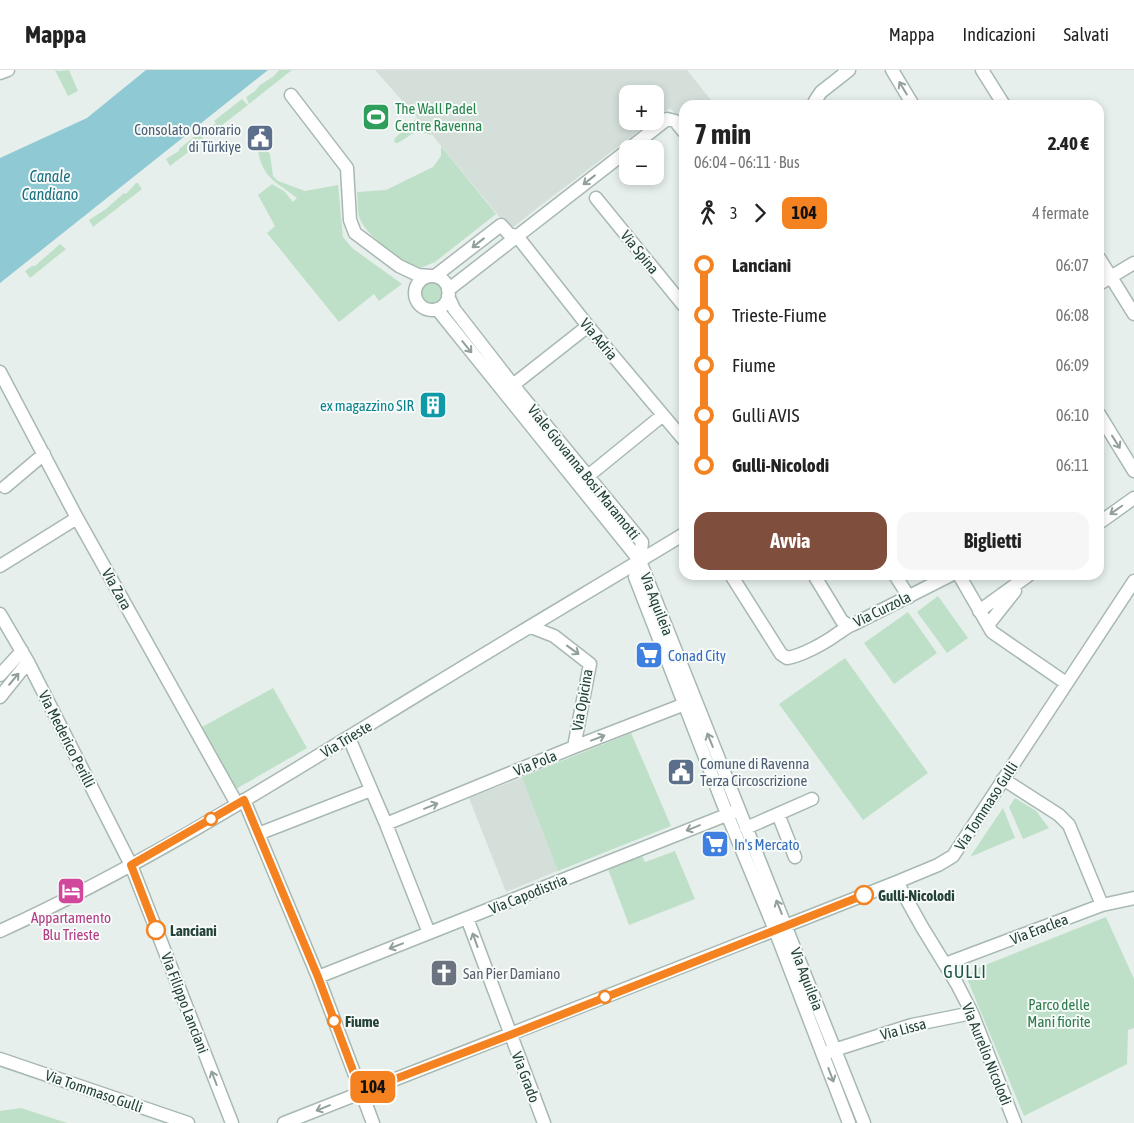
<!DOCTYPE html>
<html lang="it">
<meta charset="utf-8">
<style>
body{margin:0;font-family:"Asap Condensed",sans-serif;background:#f6f6f6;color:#222;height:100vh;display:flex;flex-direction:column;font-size:19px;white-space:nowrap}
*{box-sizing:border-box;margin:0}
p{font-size:16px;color:#767676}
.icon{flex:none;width:28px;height:28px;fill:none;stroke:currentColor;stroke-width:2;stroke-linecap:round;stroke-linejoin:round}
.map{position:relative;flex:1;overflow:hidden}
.panel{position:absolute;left:679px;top:30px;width:425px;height:480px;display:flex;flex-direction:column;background:#fff;border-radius:15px;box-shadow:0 2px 8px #0003}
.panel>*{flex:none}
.badge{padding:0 10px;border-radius:8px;font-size:18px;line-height:32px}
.buttons{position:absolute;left:619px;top:15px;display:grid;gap:10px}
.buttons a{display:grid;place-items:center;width:45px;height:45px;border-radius:10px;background:#fff;box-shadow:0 2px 8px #0003;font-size:25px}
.map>.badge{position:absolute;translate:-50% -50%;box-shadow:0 0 0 2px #fff}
.legs{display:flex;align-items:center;gap:8px;height:55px;padding:0 15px;font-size:16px}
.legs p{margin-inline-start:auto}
.head{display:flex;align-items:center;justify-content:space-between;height:85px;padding:0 15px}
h1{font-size:28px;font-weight:700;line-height:38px}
.action{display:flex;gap:10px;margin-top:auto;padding:10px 15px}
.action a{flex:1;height:58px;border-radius:15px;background:#804e3d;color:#fff;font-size:20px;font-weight:700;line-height:58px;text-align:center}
.action a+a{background:#f6f6f6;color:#222}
ul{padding:0 15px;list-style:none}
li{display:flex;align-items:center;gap:18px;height:50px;font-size:19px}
li i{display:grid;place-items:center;width:8px;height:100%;margin:0 6px;background:currentColor}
li i::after{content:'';width:12px;height:12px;margin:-6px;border:4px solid;border-radius:50%;background:#fff}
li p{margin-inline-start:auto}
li:first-child i{background:linear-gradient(#0000 50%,currentColor 0)}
li:last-child i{background:linear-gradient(currentColor 50%,#0000 0)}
header{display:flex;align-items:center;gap:30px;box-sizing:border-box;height:70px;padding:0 25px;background:#fff;border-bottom:1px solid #e0e0e0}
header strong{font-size:24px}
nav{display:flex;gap:28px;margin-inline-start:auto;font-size:18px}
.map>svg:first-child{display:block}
</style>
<header>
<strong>Mappa</strong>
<nav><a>Mappa</a><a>Indicazioni</a><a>Salvati</a></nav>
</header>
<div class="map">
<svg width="1134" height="1053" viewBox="0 0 1134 1053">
<rect width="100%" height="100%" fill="#e6efeb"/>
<path fill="#d4dfda" d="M 375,0 L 687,0 L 714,34 L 684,35 L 684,54 L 670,38 L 655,49 L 655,24 L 628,24 L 628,51 L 652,51 L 536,139 L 510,160 L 429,61 Z
M 552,696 L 589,788 L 506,822 L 469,728 Z"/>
<path fill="#bfe0c8" d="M 55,0 L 59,1 L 69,0 L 78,21 L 68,26 Z
M 279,0 L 292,0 L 249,34 L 246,27 L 255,21 L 260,15 L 274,6 Z
M 242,29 L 248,35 L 217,59 L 215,56 L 204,65 L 203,63 L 216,53 L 214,51 Z
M 417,48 L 432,65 C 409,58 415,65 397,73 L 394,72 L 395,68 Z
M 199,63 L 204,70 L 170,96 L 166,89 L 179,81 L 179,79 Z
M 441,76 L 496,144 L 435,192 L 420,198 C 403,193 363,164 359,146 C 357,139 358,130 357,122 L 386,120 L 433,97 L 441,86 Z
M 261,79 L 267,80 L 270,84 L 273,106 L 278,111 L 305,121 L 338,115 L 343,167 L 352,178 L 402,214 L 379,231 L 374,224 L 339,252 L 267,163 L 275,156 L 258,125 L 272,114 L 284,121 L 293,132 L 297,128 C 277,112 263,109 258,81 Z
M 136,113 L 138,113 L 142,119 L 93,157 L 89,150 L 106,139 L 124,123 L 126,124 Z
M 60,174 L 66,179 L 30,208 L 25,201 L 32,196 L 35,196 Z
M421 222a11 11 0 1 1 22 0a11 11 0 1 1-22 0Z
M 938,526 L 968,568 L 947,583 L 917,542 Z
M 908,542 L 937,583 L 894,614 L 864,573 Z
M 845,588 L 928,703 L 863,750 L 779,634 Z
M 273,618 L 307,678 L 236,719 L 202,657 Z
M 631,663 L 671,756 L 558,801 L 522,707 Z
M 1015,728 L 1036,741 L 1049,758 L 1023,769 L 1009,737 Z
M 1003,738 L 1015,768 L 970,787 Z
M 675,781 L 695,829 L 629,855 L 608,799 L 642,786 L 645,792 Z
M 1106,847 L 1134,909 L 1134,958 L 1128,960 L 1127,994 L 1024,1046 L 968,911 L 973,900 Z
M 21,1038 L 67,1053 L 0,1053 L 0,1041 Z"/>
<path fill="#8ec9d4" d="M 146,0 L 268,0 L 0,213 L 0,88 L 87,48 Z"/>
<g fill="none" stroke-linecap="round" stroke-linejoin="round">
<g stroke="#a8b8b2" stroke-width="15">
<path id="minor" d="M 892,0 L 913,35
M 982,0 L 1004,35
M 0,3 L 8,0
M 291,25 L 347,98 L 350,150 L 355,163 L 399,196 L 418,205 L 430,206
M 817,35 L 815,31 L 821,22 L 849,0
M 629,79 L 667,49 L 675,51 L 684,62
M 596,128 L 684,236
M 517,166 L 588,256 L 684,370
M 1099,188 L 1134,244
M 435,206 L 501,155 L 509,164 L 517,166
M415 223a17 17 0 1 1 34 0a17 17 0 1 1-34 0Z
M 1099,214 L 1134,193
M 448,220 L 628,80
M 448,226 L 454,239 L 513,315 L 642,472 L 640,491 L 635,507 L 727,744 L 775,860 L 849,1053
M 437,239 L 640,491 L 864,1053
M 0,302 L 77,448 L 237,734
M 513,315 L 588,256
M 1099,344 L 1134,401
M 588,406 L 663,345
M 5,417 L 44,384
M 1099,453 L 1134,428
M 0,496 L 77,448
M 731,505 L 781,584 L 787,588 C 801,586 825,573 837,564 C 844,560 847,556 854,554 L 951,505
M 814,505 L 842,551 L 848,555
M 895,505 L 909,527
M 959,505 L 992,562 L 1066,613
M 979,541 L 1029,505
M 0,544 L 28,592 L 131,795 L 232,1053
M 988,555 L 1015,521
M 531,557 L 554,566 L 590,594 L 574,677
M 0,605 L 22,581
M 0,627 L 28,592
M 349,668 L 386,754 L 429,863
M 1003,709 L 1059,745 L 1069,755 L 1102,835
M 244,730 L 318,907 L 373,1053
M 778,744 L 795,787
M 386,754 L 574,677 L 685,634
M 746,758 L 812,729
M 258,764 L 371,720
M 897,812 L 922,857 L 957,914 L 972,943 L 1015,1053
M 467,848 L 544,1053
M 0,861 C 151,792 291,702 432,616 C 515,565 600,515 684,464
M 945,894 L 1102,835 L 1134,828
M 318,907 L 734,742
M 828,982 L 912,955 L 972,943
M 0,989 L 188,1053
M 284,1053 L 897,812 L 938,795 L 953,786 L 1134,511"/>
</g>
<use href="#minor" stroke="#fff" stroke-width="12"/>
</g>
<defs><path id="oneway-shaft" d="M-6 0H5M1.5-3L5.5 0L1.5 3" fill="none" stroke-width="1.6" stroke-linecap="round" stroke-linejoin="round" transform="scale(1.25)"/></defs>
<g stroke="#92a09c">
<use href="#oneway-shaft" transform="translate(903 18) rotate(-121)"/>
<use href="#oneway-shaft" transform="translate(589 110) rotate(142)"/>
<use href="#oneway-shaft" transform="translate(478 173) rotate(142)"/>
<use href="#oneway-shaft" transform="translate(467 277) rotate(51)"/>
<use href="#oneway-shaft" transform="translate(1116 372) rotate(58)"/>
<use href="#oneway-shaft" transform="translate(1116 440) rotate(145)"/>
<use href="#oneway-shaft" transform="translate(573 580) rotate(36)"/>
<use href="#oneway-shaft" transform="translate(14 609) rotate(-50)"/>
<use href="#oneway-shaft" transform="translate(598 668) rotate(-21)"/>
<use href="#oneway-shaft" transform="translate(710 670) rotate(-112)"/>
<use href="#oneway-shaft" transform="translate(431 736) rotate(-22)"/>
<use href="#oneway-shaft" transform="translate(693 758) rotate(158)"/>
<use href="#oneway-shaft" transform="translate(779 837) rotate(-112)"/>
<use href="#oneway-shaft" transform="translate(475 870) rotate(-110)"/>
<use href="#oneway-shaft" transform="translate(396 876) rotate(159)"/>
<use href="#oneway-shaft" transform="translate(831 1005) rotate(69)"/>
<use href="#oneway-shaft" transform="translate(214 1008) rotate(-111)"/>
<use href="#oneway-shaft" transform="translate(323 1038) rotate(158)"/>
</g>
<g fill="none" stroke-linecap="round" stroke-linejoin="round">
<g stroke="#fff" stroke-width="11">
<path id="line-1" d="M 156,860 L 131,795 L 244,730 L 318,907 L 361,1022 L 510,965 L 864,825"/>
</g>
<use href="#line-1" stroke="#f58220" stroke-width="8"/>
</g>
<defs>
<g id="stadium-square" transform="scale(1.4375)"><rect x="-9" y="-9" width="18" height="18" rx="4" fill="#2e9e5b" stroke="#f7fbf9"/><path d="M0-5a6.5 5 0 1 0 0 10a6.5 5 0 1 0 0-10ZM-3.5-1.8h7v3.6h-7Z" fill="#fff"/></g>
<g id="civic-square" transform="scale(1.4375)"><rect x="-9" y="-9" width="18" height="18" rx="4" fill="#5c6f8a" stroke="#f7fbf9"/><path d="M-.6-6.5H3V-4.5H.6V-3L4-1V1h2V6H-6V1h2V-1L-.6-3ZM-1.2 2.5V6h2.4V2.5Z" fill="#fff"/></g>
<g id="building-square" transform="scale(1.4375)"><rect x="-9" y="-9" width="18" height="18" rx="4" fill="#0f9aa8" stroke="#f7fbf9"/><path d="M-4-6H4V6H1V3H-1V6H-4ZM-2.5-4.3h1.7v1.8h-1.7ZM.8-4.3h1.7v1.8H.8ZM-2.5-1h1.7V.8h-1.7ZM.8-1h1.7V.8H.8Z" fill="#fff"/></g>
<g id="supermarket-square" transform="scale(1.4375)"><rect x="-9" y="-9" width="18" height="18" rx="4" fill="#3f7fe0" stroke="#f7fbf9"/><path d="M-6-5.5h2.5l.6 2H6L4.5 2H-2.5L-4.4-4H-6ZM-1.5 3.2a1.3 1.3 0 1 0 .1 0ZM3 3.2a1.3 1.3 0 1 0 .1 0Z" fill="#fff"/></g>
<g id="hotel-square" transform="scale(1.4375)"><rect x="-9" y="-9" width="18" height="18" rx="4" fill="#d1479c" stroke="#f7fbf9"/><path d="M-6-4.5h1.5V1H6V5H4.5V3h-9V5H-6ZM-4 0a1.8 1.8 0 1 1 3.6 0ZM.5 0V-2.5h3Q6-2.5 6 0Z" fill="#fff"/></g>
<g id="church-square" transform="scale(1.4375)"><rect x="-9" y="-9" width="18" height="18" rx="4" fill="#6b7280" stroke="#f7fbf9"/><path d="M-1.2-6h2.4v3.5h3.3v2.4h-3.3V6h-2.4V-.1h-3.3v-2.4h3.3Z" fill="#fff"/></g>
</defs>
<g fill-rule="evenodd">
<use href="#stadium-square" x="376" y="47"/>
<use href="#civic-square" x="260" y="68"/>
<use href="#building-square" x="433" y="335"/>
<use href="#supermarket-square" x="649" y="585"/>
<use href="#civic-square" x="681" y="702"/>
<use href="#supermarket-square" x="715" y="774"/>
<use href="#hotel-square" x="71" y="821"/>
<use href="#church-square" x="444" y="903"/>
</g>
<g fill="#fff" stroke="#f58220" stroke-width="2.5">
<circle cx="211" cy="749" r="6"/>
<circle cx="864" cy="825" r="9"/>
<circle cx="156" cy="860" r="9"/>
<circle cx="605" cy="927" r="6"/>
<circle cx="334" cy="951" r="6"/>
</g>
<g text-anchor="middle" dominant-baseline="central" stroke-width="4" stroke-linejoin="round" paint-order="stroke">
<g font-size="15" fill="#27864d" stroke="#f7fbf9" text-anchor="start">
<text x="395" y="38">The Wall Padel<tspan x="395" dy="17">Centre Ravenna</tspan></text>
</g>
<g font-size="15" fill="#4e5e75" stroke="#f7fbf9" text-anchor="end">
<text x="241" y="59">Consolato Onorario<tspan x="241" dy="17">di Türkiye</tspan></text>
<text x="700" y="693" text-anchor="start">Comune di Ravenna<tspan x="700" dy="17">Terza Circoscrizione</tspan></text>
</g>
<g font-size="15" fill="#24423a" stroke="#f7fbf9">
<text transform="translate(640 182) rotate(51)">Via Spina</text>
<text transform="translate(599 269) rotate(50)">Via Adria</text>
<text transform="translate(584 402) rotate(51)">Viale Giovanna Bosi Maramotti</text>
<text transform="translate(117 519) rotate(61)">Via Zara</text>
<text transform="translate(657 534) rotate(69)">Via Aquileia</text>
<text transform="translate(882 539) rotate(-26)">Via Curzola</text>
<text transform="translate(582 630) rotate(-80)">Via Opicina</text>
<text transform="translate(67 669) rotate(63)">Via Mederico Perilli</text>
<text transform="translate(346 669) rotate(-31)">Via Trieste</text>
<text transform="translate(535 693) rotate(-22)">Via Pola</text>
<text transform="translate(986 736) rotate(-57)">Via Tommaso Gulli</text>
<text transform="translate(528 824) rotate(-22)">Via Capodistria</text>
<text transform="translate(1039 859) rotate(-21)">Via Eraclea</text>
<text transform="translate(807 909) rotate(69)">Via Aquileia</text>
<text transform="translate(185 933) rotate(69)">Via Filippo Lanciani</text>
<text transform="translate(903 959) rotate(-15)">Via Lissa</text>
<text transform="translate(987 984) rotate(68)">Via Aurelio Nicolodi</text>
<text transform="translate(526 1007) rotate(69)">Via Grado</text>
<text transform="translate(94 1021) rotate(19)">Via Tommaso Gulli</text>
</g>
<g font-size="15" fill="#0d838f" stroke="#f7fbf9" text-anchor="end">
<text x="414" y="335">ex magazzino SIR</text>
</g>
<g font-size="15" fill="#366cbe" stroke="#f7fbf9" text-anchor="start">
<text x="668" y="585">Conad City</text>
<text x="734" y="774">In's Mercato</text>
</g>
<g font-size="15" font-weight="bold" fill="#24423a" stroke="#f7fbf9" text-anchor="start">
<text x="878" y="825">Gulli-Nicolodi</text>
<text x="170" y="860">Lanciani</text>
<text x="345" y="951">Fiume</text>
</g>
<g font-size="15" fill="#b23c85" stroke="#f7fbf9">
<text x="71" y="847">Appartamento<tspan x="71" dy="17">Blu Trieste</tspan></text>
</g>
<g font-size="15" fill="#5b616d" stroke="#f7fbf9" text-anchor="start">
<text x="463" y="903">San Pier Damiano</text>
</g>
<g font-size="15" fill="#2d7a4b" stroke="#f7fbf9">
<text x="1059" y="934">Parco delle<tspan x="1059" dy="17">Mani fiorite</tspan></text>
</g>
<g font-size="16" font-style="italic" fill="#1c6f80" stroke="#f7fbf9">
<text x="50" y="106">Canale<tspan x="50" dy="18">Candiano</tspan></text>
</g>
<g font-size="18" letter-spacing="1" fill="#1f5548" stroke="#f7fbf9">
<text x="965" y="901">GULLI</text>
</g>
</g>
</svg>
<div class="buttons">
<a>+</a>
<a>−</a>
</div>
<b class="badge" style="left:373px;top:1017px;background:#f58220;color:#111">104</b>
<section class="panel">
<div class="head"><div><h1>7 min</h1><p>06:04 – 06:11 · Bus</p></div><b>2.40 €</b></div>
<div class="legs"><svg class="icon" aria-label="walk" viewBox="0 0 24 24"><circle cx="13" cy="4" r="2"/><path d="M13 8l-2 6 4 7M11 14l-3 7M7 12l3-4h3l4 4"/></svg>3<svg class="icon" aria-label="forward" viewBox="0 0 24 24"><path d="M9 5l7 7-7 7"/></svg><b class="badge" style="background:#f58220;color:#111">104</b><p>4 fermate</p></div>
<ul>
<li><i style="color:#f58220"></i><b>Lanciani</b><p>06:07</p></li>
<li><i style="color:#f58220"></i><span>Trieste-Fiume</span><p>06:08</p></li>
<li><i style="color:#f58220"></i><span>Fiume</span><p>06:09</p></li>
<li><i style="color:#f58220"></i><span>Gulli AVIS</span><p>06:10</p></li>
<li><i style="color:#f58220"></i><b>Gulli-Nicolodi</b><p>06:11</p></li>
</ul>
<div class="action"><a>Avvia</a><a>Biglietti</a></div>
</section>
</div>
